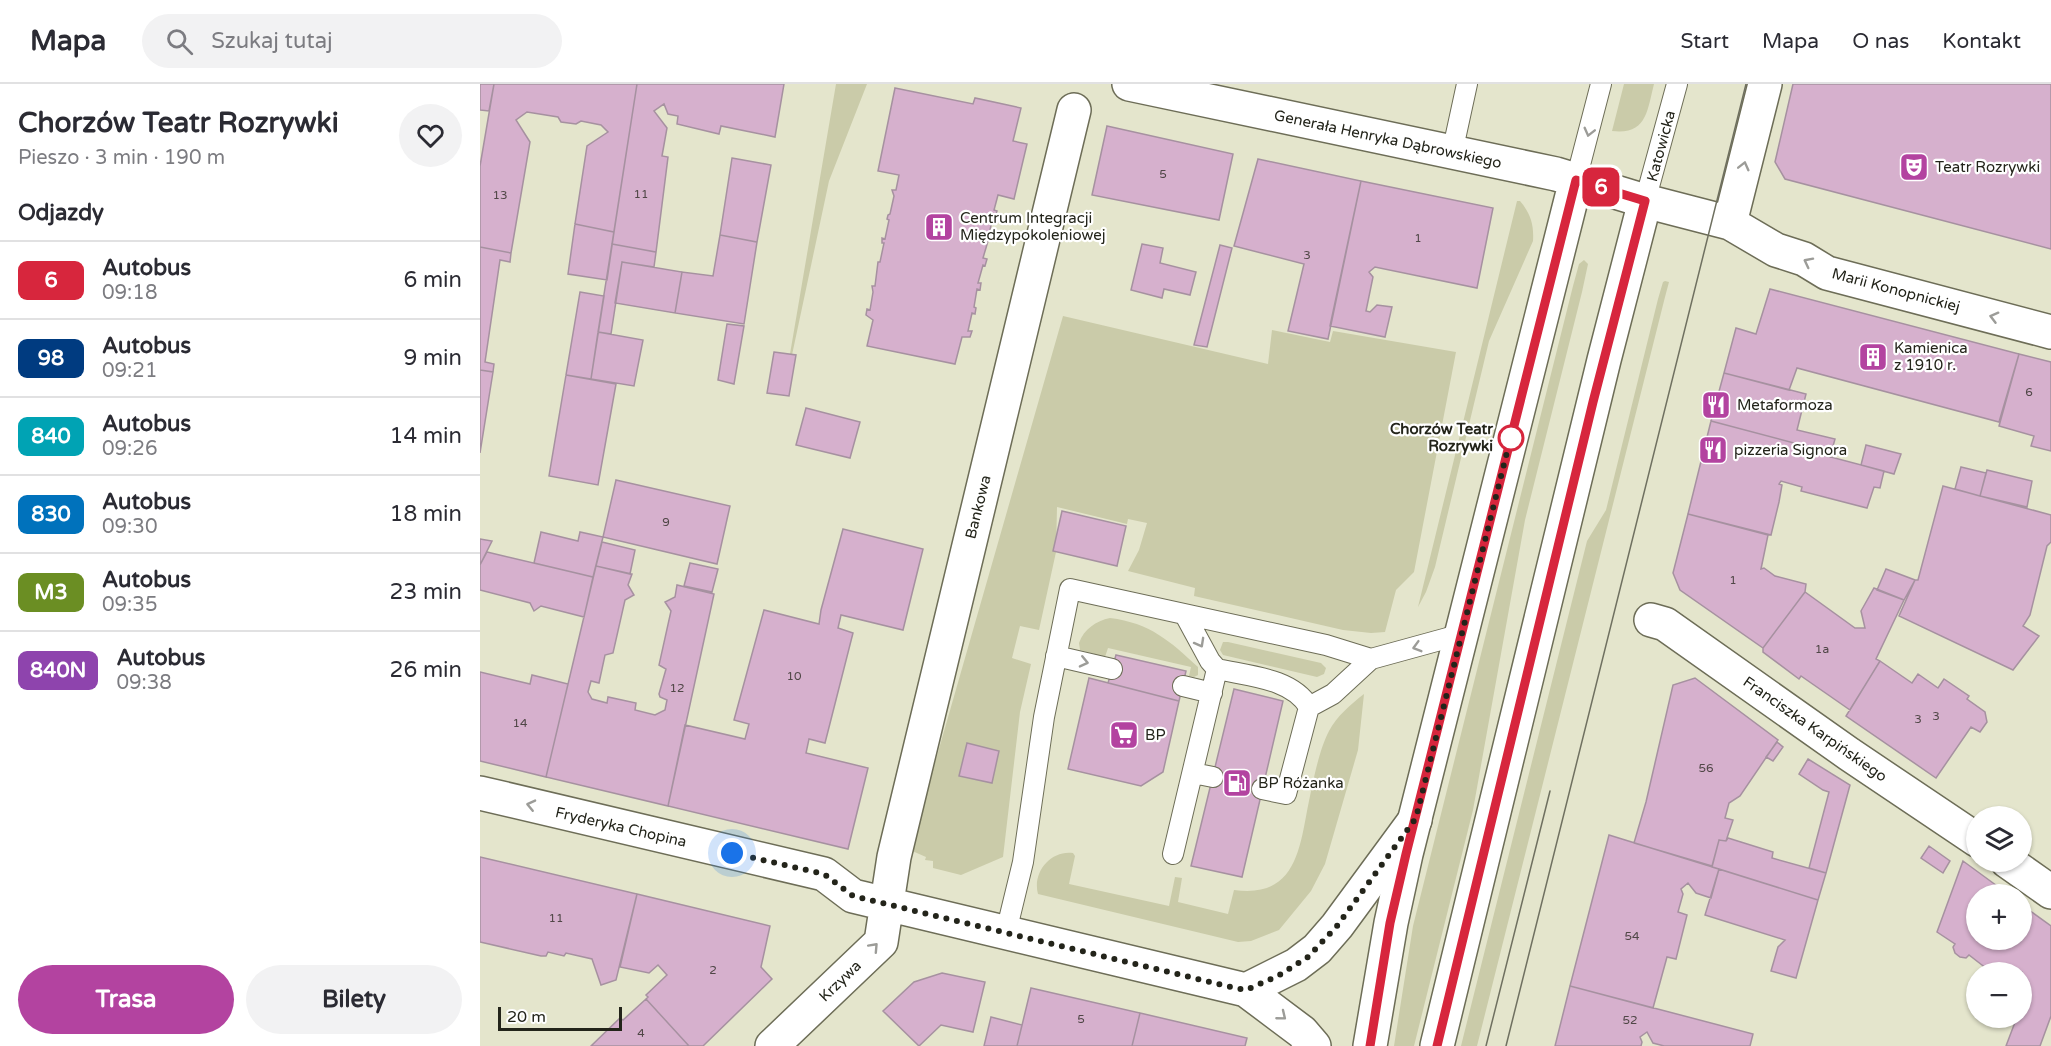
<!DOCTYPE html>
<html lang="pl">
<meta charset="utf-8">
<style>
body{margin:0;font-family:"Varela Round",sans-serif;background:#f2f2f3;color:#2b2b33;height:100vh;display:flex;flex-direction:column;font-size:22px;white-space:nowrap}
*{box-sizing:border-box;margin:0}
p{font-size:20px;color:#7c7c81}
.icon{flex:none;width:33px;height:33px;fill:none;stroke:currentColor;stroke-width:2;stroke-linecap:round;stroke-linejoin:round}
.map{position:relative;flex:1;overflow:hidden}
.sheet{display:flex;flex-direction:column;background:#fff;width:480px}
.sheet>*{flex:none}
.badge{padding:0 12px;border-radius:9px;font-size:21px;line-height:39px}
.fabs{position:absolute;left:1486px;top:722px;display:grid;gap:12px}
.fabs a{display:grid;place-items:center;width:66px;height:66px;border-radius:50%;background:#fff;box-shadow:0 2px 4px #0004;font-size:30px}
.scale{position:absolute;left:18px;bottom:15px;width:124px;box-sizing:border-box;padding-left:6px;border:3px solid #23241a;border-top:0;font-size:16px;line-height:21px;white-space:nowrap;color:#23241a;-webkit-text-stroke:4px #fff;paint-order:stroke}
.you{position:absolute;width:30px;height:30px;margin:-15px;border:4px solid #fff;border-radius:50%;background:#1a73e8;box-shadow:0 0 0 9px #1a73e833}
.map>.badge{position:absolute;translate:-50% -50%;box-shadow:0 0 0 3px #fff}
h2{padding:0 18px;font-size:22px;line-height:54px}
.round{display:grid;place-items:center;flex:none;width:63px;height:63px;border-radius:32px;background:#f2f2f3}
.overview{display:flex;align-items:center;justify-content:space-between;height:102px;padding:0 18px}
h1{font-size:28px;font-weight:800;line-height:45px}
.action{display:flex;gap:12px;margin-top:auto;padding:12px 18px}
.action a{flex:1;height:69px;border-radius:36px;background:#b343a0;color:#fff;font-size:24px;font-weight:800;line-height:69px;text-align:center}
.action a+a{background:#f2f2f3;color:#2b2b33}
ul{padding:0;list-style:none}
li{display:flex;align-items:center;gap:18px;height:78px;padding:0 18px;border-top:2px solid #e1e1e2}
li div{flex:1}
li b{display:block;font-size:22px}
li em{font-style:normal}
li .badge{min-width:66px;font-weight:700;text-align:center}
header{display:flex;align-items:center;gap:36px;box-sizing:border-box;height:84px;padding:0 30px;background:#fff;border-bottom:2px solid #e1e1e2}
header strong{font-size:28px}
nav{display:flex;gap:33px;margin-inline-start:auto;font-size:21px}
.search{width:420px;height:54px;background:#f2f2f3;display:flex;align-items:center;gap:15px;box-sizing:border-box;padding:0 21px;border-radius:33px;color:#7c7c81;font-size:22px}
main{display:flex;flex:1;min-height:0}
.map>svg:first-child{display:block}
</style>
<header>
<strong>Mapa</strong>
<div class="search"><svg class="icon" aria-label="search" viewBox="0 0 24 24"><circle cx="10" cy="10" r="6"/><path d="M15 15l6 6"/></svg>Szukaj tutaj</div>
<nav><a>Start</a><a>Mapa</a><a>O nas</a><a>Kontakt</a></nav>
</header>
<main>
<section class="sheet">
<div class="overview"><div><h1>Chorzów Teatr Rozrywki</h1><p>Pieszo · 3 min · 190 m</p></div><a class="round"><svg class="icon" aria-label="heart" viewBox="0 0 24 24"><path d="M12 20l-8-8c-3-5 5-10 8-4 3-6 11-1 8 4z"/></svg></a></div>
<h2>Odjazdy</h2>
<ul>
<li><span class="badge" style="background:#d7263d;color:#fff">6</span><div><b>Autobus</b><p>09:18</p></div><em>6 min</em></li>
<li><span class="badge" style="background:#003b80;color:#fff">98</span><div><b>Autobus</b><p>09:21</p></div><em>9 min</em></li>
<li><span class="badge" style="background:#00a3b4;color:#fff">840</span><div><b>Autobus</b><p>09:26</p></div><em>14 min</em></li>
<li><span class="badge" style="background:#0072bc;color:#fff">830</span><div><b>Autobus</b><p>09:30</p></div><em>18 min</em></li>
<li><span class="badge" style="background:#6b8e23;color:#fff">M3</span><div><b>Autobus</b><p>09:35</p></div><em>23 min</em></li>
<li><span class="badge" style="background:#8e44ad;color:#fff">840N</span><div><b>Autobus</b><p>09:38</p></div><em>26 min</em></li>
</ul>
<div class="action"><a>Trasa</a><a>Bilety</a></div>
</section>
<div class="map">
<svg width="1571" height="962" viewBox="0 0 1571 962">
<rect width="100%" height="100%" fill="#e4e5cc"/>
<path fill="#cacba9" d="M 356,0 L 387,0 L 349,97 L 312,271 L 310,270 Z
M 1144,0 L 1174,0 C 1167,27 1167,51 1132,47 Z
M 1037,117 L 1040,117 C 1051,130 1054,141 1053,157 L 1009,257 L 955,483 L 946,508 L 938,523 Z
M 1104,176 L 1108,180 L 1102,208 L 1045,436 L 993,726 L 934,962 L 914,962 L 933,842 L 1093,202 L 1099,180 Z
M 1185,197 L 1189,198 L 1185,213 L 997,962 L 981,962 L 1107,457 L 1126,426 L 1178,215 L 1183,198 Z
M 583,232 L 788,280 L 792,246 L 850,258 L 853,247 L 976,268 L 934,488 L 916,506 L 905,548 L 891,549 L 863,546 L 714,512 L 715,504 L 648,487 L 659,466 L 667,439 L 648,435 L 647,440 L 577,423 L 576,468 L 559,546 L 540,542 L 532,574 L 551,580 L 540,628 L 523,773 L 481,791 L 453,784 L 453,777 L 445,776 L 446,773 L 430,766 Z
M 630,534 C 670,539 690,557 718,583 L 718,591 L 714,593 L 709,592 L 711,583 L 628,564 L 625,573 L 600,566 L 599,559 C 604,545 616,537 630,534 Z
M 743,558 L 748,558 L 841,579 L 846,584 L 844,590 L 837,593 L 743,571 L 740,566 Z
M 884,610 L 878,666 L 845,780 L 831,807 L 799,846 L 771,857 L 758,858 L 558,810 C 552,788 571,766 593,769 L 595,772 L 589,800 L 689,822 L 695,793 L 702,794 L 698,818 L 748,830 L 754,806 C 812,814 819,771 827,727 C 832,703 838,668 849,647 C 857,632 871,620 884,610 Z"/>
<path fill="#d6b0cd" stroke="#a691a0" stroke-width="1.5" d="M 0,0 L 14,0 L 9,27 L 0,26 Z
M 14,0 L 157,0 L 134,148 L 95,140 L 107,62 L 128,48 L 121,41 L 101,37 L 96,40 L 81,38 L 78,33 L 47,28 L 36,36 L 50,58 L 31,169 L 0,163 L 0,82 Z
M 157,0 L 304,0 L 295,53 L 241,42 L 239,50 L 197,40 L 198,32 L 188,30 L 184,20 L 174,27 L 187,44 L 182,72 L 188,73 L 176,168 L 132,160 Z
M 1313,0 L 1571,0 L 1571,165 L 1305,95 L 1295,78 Z
M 415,4 L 493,20 L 495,14 L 541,24 L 533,57 L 547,60 L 534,115 L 518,111 L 514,126 L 517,127 L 515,133 L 513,133 L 509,150 L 511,151 L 510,157 L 508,157 L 503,174 L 507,175 L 505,182 L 503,181 L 498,199 L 501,199 L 500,206 L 497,205 L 494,223 L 496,224 L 495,230 L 492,229 L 488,247 L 492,247 L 490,253 L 482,253 L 475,280 L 387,262 L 393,236 L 386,231 L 387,225 L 390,226 L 393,208 L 392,202 L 395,202 L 398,178 L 400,178 L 404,159 L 402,159 L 402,154 L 405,155 L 409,136 L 407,135 L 408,131 L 410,130 L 414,112 L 412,106 L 416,106 L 419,91 L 398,87 Z
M 627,42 L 753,70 L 739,136 L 612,111 Z
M 252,74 L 291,81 L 277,158 L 240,151 Z
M 778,75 L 881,97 L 848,255 L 808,247 L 824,180 L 754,162 Z
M 881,97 L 1013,124 L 997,204 L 895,183 L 889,188 L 893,193 L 886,227 L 890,228 L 897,221 L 912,223 L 905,253 L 850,242 Z
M 95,140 L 134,148 L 127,196 L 88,190 Z
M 240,151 L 277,158 L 264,240 L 195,229 L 202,188 L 233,192 Z
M 132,160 L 176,168 L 174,183 L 142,178 L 131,250 L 118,248 Z
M 662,160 L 683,164 L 680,179 L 716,188 L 710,211 L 684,205 L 682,214 L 651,206 Z
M 740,161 L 752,164 L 727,263 L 714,261 Z
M 0,163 L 31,169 L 30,178 L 20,176 L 5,278 L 14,280 L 13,288 L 0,286 Z
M 142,178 L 202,188 L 195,229 L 135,219 Z
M 1290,205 L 1539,270 L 1519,338 L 1317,284 L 1309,306 L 1244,289 L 1256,244 L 1276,250 Z
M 100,208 L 124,212 L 111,295 L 86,291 Z
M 247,240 L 264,242 L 254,300 L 238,296 Z
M 118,248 L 163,256 L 154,302 L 111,295 Z
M 294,268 L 316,271 L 309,312 L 287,309 Z
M 1539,270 L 1571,278 L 1571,367 L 1551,362 L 1554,352 L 1519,342 Z
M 0,286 L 13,288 L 0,369 Z
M 1244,289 L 1326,310 L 1317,346 L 1355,355 L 1350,373 L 1313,363 L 1314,359 L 1231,337 Z
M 86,291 L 136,300 L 118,401 L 69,392 Z
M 326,324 L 380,338 L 370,374 L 316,361 Z
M 1231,337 L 1314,359 L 1313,363 L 1404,387 L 1400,404 L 1394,403 L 1387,424 L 1321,407 L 1322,403 L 1301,397 L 1299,400 L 1302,401 L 1299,418 L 1291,451 L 1208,430 Z
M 1386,361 L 1421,370 L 1414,390 L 1381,381 Z
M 1481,383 L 1506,389 L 1500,412 L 1475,405 Z
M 1507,386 L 1552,397 L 1547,423 L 1500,412 Z
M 136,396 L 250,422 L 237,480 L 123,453 Z
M 1463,402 L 1571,431 L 1571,458 L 1567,462 L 1550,531 L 1543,542 L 1559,552 L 1533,586 L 1419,532 L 1435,496 L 1438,496 Z
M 582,427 L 646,442 L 637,482 L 573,467 Z
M 1208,430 L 1288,451 L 1281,485 L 1284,484 L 1295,492 L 1326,500 L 1325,508 L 1283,564 L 1200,506 L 1193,489 Z
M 363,445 L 443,465 L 423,546 L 361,531 L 358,544 L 373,549 L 345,659 L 329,655 L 326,669 L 388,684 L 368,765 L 188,722 L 205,641 L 265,655 L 269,640 L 254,636 L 284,526 L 339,540 L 341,526 Z
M 61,448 L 98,457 L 100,448 L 123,453 L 113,493 L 54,479 Z
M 0,455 L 12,457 L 0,481 Z
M 122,458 L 155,466 L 150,490 L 116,482 Z
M 7,468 L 113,493 L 104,533 L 61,522 L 54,527 L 50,519 L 0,506 L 0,481 Z
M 210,479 L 238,485 L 232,508 L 204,502 Z
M 116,482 L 152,490 L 148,501 L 154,511 L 145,516 L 133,569 L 125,571 L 119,599 L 111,597 L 108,608 L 112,615 L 127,619 L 128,613 L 156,619 L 155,626 L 175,631 L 185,626 L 187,616 L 180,613 L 179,610 L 186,585 L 179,581 L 191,527 L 185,518 L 195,513 L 197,501 L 234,510 L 188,722 L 66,693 Z
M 1406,485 L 1435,496 L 1424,516 L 1397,506 Z
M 1394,504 L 1424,516 L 1396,575 L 1400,577 L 1370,626 L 1321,592 L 1319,595 L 1283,568 L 1283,564 L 1325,508 L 1375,544 L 1385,544 L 1381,527 Z
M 636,571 L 706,587 L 699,617 L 628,599 Z
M 1400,577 L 1432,599 L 1438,590 L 1458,604 L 1464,595 L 1489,612 L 1487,615 L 1505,628 L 1507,638 L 1500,648 L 1491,643 L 1456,694 L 1366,632 Z
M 0,588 L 50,600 L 52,591 L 88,600 L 66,693 L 0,677 Z
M 609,594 L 699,617 L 683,688 L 661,702 L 588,685 Z
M 1215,594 L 1298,656 L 1260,712 L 1249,719 L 1245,734 L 1253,736 L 1246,757 L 1239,756 L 1232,782 L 1154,759 L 1166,718 L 1193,601 Z
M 754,605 L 803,617 L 762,793 L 711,782 Z
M 1297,658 L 1303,663 L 1293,677 L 1286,673 Z
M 487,659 L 519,667 L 512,699 L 479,692 Z
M 1328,675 L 1370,701 L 1346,789 L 1329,784 L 1349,708 L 1343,706 L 1319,690 Z
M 1129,751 L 1239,785 L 1231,814 L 1216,809 L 1208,799 L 1201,805 L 1203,810 L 1198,828 L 1207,831 L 1196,875 L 1187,873 L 1173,924 L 1090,902 Z
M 1248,754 L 1293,768 L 1292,774 L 1346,789 L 1338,816 L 1232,783 L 1239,756 L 1246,757 Z
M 1449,762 L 1470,777 L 1463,789 L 1441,774 Z
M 0,773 L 157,810 L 136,896 L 121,901 L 112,875 L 86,869 L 84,872 L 68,868 L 66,872 L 61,872 L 0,858 Z
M 1483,777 L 1528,810 L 1497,810 L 1497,855 L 1542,855 L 1542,821 L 1571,842 L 1571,932 L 1560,962 L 1526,962 L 1537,933 L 1542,933 L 1542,918 L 1546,905 L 1542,904 L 1542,888 L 1511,888 L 1489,871 L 1486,874 L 1480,873 L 1475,869 L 1473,863 L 1475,860 L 1457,848 Z
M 1239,785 L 1338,816 L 1316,894 L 1291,887 L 1298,863 L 1305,856 L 1225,831 Z
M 157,810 L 290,842 L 281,883 L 292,895 L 223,962 L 209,962 L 166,915 L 168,913 L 166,911 L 187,891 L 178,881 L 169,889 L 140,883 Z
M 462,889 L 505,898 L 493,948 L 461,941 L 439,962 L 403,927 L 434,898 Z
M 1090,902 L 1273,950 L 1270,962 L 1184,962 L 1173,959 L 1167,948 L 1160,953 L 1162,958 L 1161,962 L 1075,962 Z
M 551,904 L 660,929 L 652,962 L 537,962 Z
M 166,915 L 209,962 L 111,962 L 140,934 L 143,936 Z
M 660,929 L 767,954 L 765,962 L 652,962 Z
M 511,933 L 542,941 L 537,962 L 504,962 Z"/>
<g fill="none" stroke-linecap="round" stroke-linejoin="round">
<g stroke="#6d6d57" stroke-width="22">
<path id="lane" d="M 972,69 L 987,0
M 1096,96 L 1121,0
M 1165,117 L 1197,0
M 705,531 L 730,577 L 737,585
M 576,572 L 632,585
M 703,602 L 732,609
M 829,623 L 853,610 L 891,575 L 982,550
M 713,689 L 733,693
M 693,770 L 737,585 C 768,592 812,594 829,623 L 806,710 L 782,705
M 526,848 L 543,778 L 564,633 L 590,505 L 846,561 L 891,575"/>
</g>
<g stroke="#6d6d57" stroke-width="36">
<path id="street" d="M 1165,117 L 1250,139 L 1296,166 L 1324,175 L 1347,189 L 1571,248
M 1250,139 L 1285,0
M 1171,536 L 1185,540 L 1369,670 L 1497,756
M 0,709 L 344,790 L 373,812 L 766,906 L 822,948 L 834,962
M 1527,777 L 1571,808
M 766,906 L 816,881 L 837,865 L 857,842 L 935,736
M 292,962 L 401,858 L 414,773 L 594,26"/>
</g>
<g stroke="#6d6d57" stroke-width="36">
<path id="secondary" d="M 649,0 L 1076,90 L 1165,117 L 1124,276 L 957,962
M 890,962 L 911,839 L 926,770 L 1096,96"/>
</g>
<use href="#lane" stroke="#fff" stroke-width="20"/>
<use href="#street" stroke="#fff" stroke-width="33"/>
<use href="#secondary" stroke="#fff" stroke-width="33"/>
<path stroke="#6f7060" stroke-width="1.5" d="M 1006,962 L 1070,707
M 1026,962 L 1266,0"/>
</g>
<defs><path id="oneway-chevron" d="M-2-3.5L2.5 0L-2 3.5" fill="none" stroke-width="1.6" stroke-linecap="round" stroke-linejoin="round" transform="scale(1.5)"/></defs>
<g stroke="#9c9c98">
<use href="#oneway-chevron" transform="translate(1109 48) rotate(104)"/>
<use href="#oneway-chevron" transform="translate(1264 82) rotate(-76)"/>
<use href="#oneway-chevron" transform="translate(1328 178) rotate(-153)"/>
<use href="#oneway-chevron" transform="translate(1514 233) rotate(-165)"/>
<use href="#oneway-chevron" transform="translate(720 559) rotate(61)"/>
<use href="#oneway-chevron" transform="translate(937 563) rotate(164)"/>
<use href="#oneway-chevron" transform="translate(604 578) rotate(13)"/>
<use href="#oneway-chevron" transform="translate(51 721) rotate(-167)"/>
<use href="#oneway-chevron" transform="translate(394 863) rotate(-47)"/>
<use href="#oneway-chevron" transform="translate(802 932) rotate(39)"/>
</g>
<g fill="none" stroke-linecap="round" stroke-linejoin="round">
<g stroke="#fff" stroke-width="14">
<path id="line" d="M 890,962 L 910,839 L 926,770 L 1096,96 L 1165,117 L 1113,318 L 957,962"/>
</g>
<use href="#line" stroke="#d7263d" stroke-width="9"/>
<path stroke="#23241a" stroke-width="6" stroke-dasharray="0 10.8" d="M 252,769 L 344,790 L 373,812 L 751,903 L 766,906 L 798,892 L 828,873 L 857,842 L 936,734 L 1033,344 L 1031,354"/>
</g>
<defs>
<g id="theatre-square" transform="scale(1.5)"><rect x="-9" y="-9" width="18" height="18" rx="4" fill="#b343a0" stroke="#fff"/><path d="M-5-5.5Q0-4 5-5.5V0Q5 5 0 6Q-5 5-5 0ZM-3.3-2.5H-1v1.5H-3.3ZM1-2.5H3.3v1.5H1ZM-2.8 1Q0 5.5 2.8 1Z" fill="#fff"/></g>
<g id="building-square" transform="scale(1.5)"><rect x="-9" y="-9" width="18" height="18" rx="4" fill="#b343a0" stroke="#fff"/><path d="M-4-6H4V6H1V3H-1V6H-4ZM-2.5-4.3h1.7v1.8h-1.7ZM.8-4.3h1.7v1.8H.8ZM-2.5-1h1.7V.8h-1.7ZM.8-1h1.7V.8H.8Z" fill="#fff"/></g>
<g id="restaurant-square" transform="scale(1.5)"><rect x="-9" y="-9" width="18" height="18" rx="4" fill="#b343a0" stroke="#fff"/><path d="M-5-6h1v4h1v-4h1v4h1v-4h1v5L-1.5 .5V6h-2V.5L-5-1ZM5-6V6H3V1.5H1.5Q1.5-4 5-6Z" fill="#fff"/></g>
<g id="supermarket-square" transform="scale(1.5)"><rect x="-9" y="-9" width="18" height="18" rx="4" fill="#b343a0" stroke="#fff"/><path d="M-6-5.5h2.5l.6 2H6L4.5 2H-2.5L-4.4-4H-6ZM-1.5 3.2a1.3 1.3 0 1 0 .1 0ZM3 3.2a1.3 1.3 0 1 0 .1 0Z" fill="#fff"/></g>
<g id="fuel-square" transform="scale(1.5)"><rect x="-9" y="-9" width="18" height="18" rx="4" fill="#b343a0" stroke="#fff"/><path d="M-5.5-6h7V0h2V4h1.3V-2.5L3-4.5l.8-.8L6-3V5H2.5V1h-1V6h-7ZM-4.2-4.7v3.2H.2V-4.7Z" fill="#fff"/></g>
</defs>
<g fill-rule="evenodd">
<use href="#theatre-square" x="1434" y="83"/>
<use href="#building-square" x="459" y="143"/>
<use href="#building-square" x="1393" y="273"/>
<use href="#restaurant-square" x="1236" y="321"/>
<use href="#restaurant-square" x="1233" y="366"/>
<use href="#supermarket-square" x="644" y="651"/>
<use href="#fuel-square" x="757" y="699"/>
</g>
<circle fill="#fff" stroke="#d7263d" stroke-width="3" cx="1031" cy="354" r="12"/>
<g text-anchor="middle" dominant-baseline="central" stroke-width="4.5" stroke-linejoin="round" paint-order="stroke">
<g font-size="12" fill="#504747">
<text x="683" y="90">5</text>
<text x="161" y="110">11</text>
<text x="20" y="111">13</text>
<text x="938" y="154">1</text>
<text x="827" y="171">3</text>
<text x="1549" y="308">6</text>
<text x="186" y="438">9</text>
<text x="1253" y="496">1</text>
<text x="1342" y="565">1a</text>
<text x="314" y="592">10</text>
<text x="197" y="604">12</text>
<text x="1456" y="632">3</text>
<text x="1438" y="635">3</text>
<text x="40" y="639">14</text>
<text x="1226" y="684">56</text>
<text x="76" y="834">11</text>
<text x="1152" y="852">54</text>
<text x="233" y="886">2</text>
<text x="601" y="935">5</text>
<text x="1150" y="936">52</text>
<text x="161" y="949">4</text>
</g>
<g font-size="15" fill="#23241a" stroke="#fff">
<text transform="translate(908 55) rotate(12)">Generała Henryka Dąbrowskiego</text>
<text transform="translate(1181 62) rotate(-75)">Katowicka</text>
<text transform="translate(1416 206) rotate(15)">Marii Konopnickiej</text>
<text transform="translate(498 423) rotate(-76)">Bankowa</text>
<text transform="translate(1335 645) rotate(35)">Franciszka Karpińskiego</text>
<text transform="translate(141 743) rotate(13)">Fryderyka Chopina</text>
<text transform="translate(360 897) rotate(-44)">Krzywa</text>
</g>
<g font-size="15" fill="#23241a" stroke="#fff" text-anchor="start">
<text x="1455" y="83">Teatr Rozrywki</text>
<text x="480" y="134">Centrum Integracji<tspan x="480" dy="17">Międzypokoleniowej</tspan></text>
<text x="1414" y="264">Kamienica<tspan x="1414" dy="17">z 1910 r.</tspan></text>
<text x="1257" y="321">Metaformoza</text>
<text x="1254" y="366">pizzeria Signora</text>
<text x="665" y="651">BP</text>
<text x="778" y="699">BP Różanka</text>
</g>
<g font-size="15" font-weight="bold" fill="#23241a" stroke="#fff" text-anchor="end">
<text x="1013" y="345">Chorzów Teatr<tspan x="1013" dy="17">Rozrywki</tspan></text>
</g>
</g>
</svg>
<div class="fabs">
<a><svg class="icon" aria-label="layers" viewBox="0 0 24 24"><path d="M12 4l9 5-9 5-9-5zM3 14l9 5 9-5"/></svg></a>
<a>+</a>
<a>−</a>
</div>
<div class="scale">20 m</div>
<div class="you" style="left:252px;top:769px"></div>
<b class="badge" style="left:1121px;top:103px;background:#d7263d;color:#fff">6</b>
</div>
</main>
